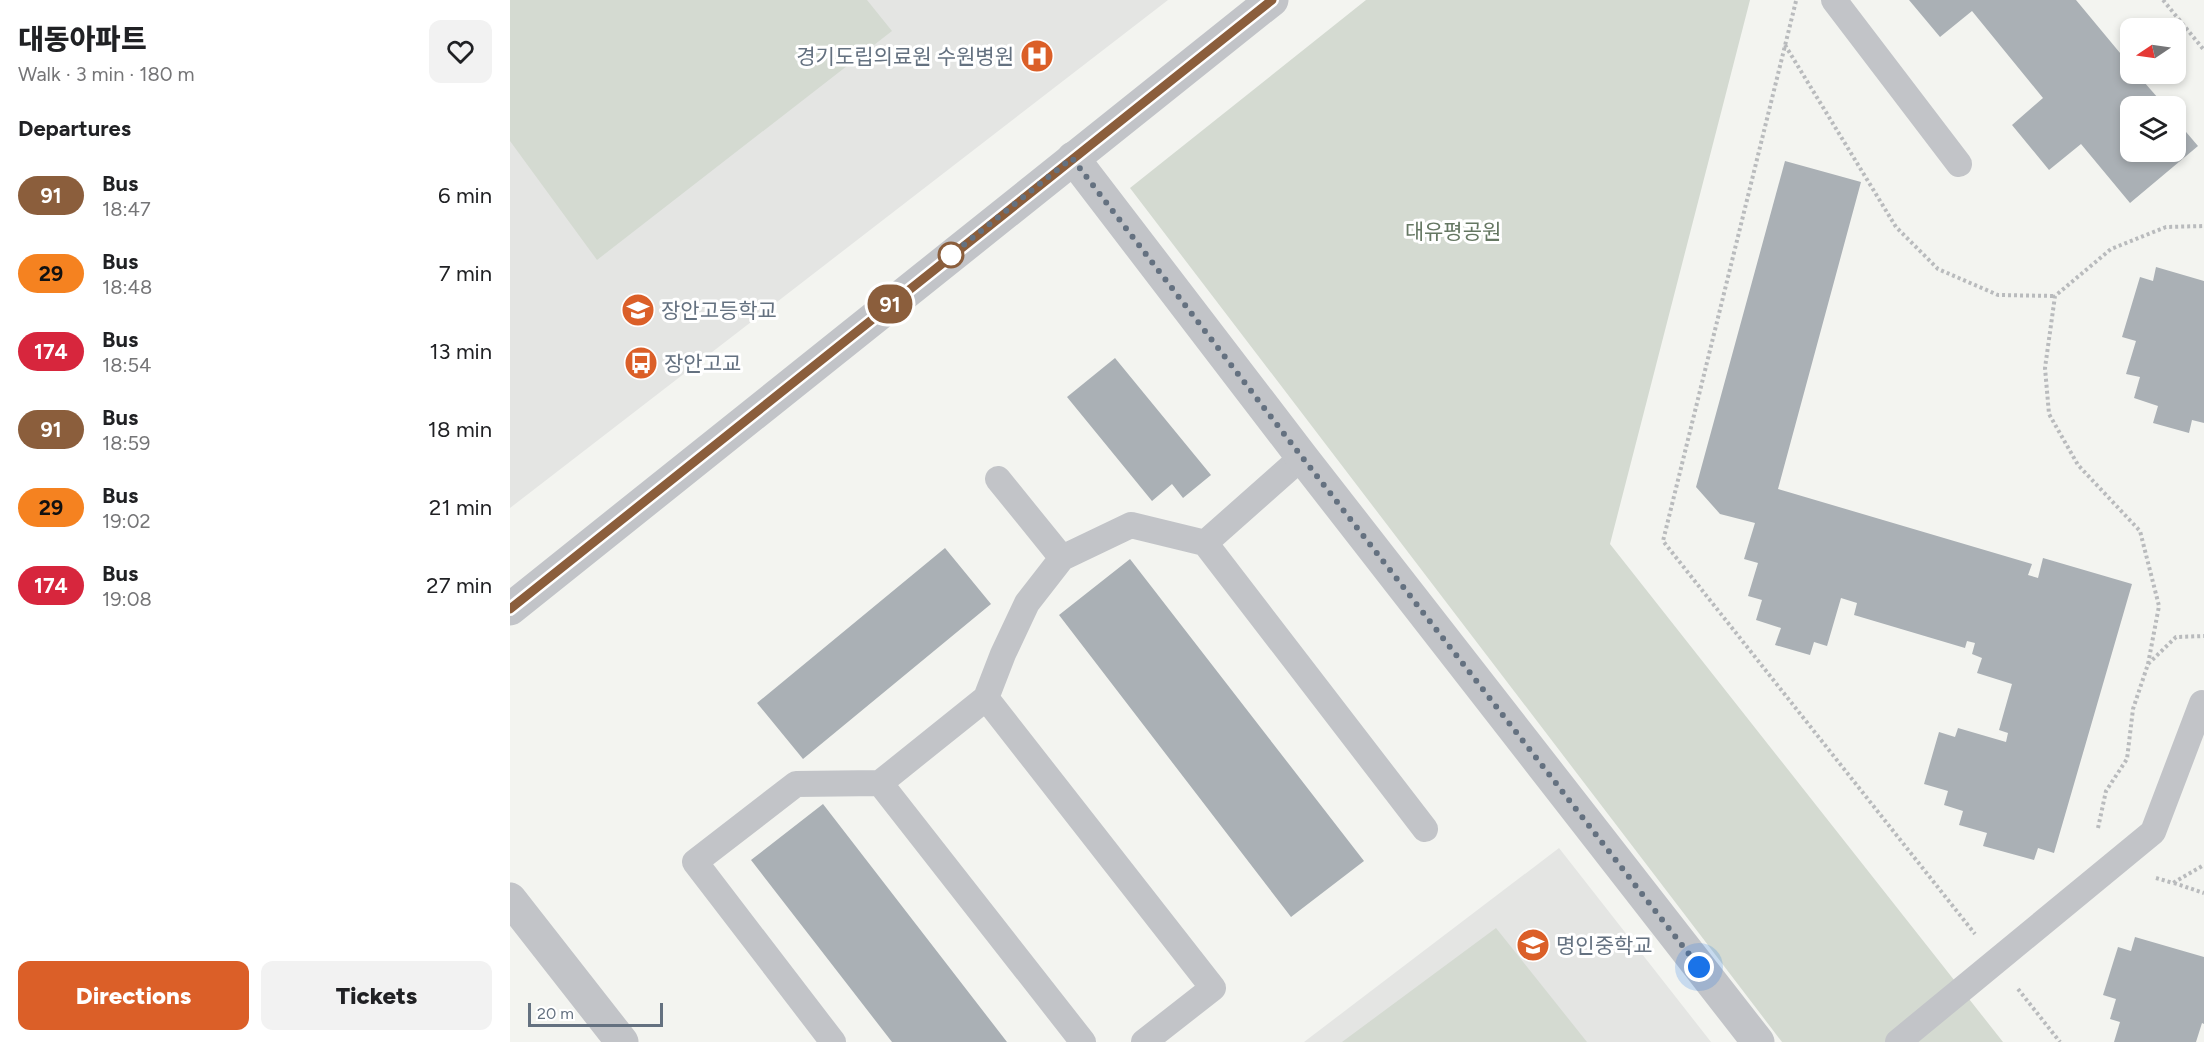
<!DOCTYPE html>
<meta charset="utf-8">
<style>
body{margin:0;font-family:Figtree,"Noto Sans KR",sans-serif;background:#f2f2f2;color:#202124;height:100vh;display:flex;flex-direction:column;font-size:22px;white-space:nowrap}
*{box-sizing:border-box;margin:0}
p{font-size:20px;color:#757577}
.icon{flex:none;width:33px;height:33px;fill:none;stroke:currentColor;stroke-width:2;stroke-linecap:round;stroke-linejoin:round}
.map{position:relative;flex:1;overflow:hidden}
.sheet{display:flex;flex-direction:column;background:#fff;width:510px}
.sheet>*{flex:none}
.badge{padding:0 12px;border-radius:20px;font-size:21px;line-height:39px}
.needle{width:39px;rotate:257deg}
.fabs{position:absolute;left:1610px;top:18px;display:grid;gap:12px}
.fabs a{display:grid;place-items:center;width:66px;height:66px;border-radius:12px;background:#fff;box-shadow:0 3px 9px #0003;font-size:30px}
.scale{position:absolute;left:18px;bottom:15px;width:135px;box-sizing:border-box;padding-left:6px;border:3px solid #647180;border-top:0;font-size:16px;line-height:21px;white-space:nowrap;color:#647180;-webkit-text-stroke:4px #fff;paint-order:stroke}
.you{position:absolute;width:30px;height:30px;margin:-15px;border:4px solid #fff;border-radius:50%;background:#1a73e8;box-shadow:0 0 0 9px #1a73e833}
.map>.badge{position:absolute;translate:-50% -50%;box-shadow:0 0 0 3px #fff}
h2{padding:0 18px;font-size:22px;line-height:54px}
.round{display:grid;place-items:center;flex:none;width:63px;height:63px;border-radius:12px;background:#f2f2f2}
.overview{display:flex;align-items:center;justify-content:space-between;height:102px;padding:0 18px}
h1{font-size:28px;font-weight:800;line-height:45px}
.button{display:flex;gap:12px;margin-top:auto;padding:12px 18px}
.button a{flex:1;height:69px;border-radius:12px;background:#db5f28;color:#fff;font-size:24px;font-weight:800;line-height:69px;text-align:center}
.button a+a{background:#f2f2f2;color:#202124}
ul{padding:0;list-style:none}
li{display:flex;align-items:center;gap:18px;height:78px;padding:0 18px}
li div{flex:1}
li b{display:block;font-size:22px}
li em{font-style:normal}
li .badge{min-width:66px;font-weight:700;text-align:center}
main{display:flex;flex:1;min-height:0}
.map>svg:first-child{display:block}
</style>
<main>
<section class="sheet">
<div class="overview"><div><h1>대동아파트</h1><p>Walk · 3 min · 180 m</p></div><a class="round"><svg class="icon" aria-label="heart" viewBox="0 0 24 24"><path d="M12 20l-8-8c-3-5 5-10 8-4 3-6 11-1 8 4z"/></svg></a></div>
<h2>Departures</h2>
<ul>
<li><span class="badge" style="background:#8b5e3c;color:#fff">91</span><div><b>Bus</b><p>18:47</p></div><em>6 min</em></li>
<li><span class="badge" style="background:#f58220;color:#111">29</span><div><b>Bus</b><p>18:48</p></div><em>7 min</em></li>
<li><span class="badge" style="background:#d7263d;color:#fff">174</span><div><b>Bus</b><p>18:54</p></div><em>13 min</em></li>
<li><span class="badge" style="background:#8b5e3c;color:#fff">91</span><div><b>Bus</b><p>18:59</p></div><em>18 min</em></li>
<li><span class="badge" style="background:#f58220;color:#111">29</span><div><b>Bus</b><p>19:02</p></div><em>21 min</em></li>
<li><span class="badge" style="background:#d7263d;color:#fff">174</span><div><b>Bus</b><p>19:08</p></div><em>27 min</em></li>
</ul>
<div class="button"><a>Directions</a><a>Tickets</a></div>
</section>
<div class="map">
<svg width="1694" height="1042" viewBox="0 0 1694 1042">
<rect width="100%" height="100%" fill="#f3f4f0"/>
<path fill="#e4e5e3" d="M 0,0 L 658,0 L 0,508 Z
M 1049,848 L 1201,1042 L 794,1042 Z"/>
<path fill="#d4dad1" d="M 0,0 L 357,0 L 382,31 L 87,260 L 0,141 Z
M 856,0 L 1240,0 L 1100,544 L 1493,1042 L 1272,1042 L 620,188 Z
M 986,928 L 1077,1042 L 832,1042 Z"/>
<path fill="#aab0b5" d="M 1399,0 L 1566,0 L 1620,65 L 1620,74 L 1627,74 L 1655,106 L 1620,106 L 1620,152 L 1665,152 L 1665,119 L 1688,146 L 1620,203 L 1571,144 L 1539,170 L 1502,125 L 1533,98 L 1462,11 L 1430,37 Z
M 1275,161 L 1351,182 L 1268,489 L 1522,564 L 1518,575 L 1528,578 L 1533,558 L 1622,584 L 1544,853 L 1528,848 L 1524,860 L 1473,846 L 1477,833 L 1449,825 L 1453,811 L 1434,805 L 1438,791 L 1414,784 L 1429,732 L 1445,737 L 1448,728 L 1496,742 L 1498,733 L 1489,730 L 1502,684 L 1467,673 L 1472,658 L 1462,654 L 1465,643 L 1457,641 L 1455,648 L 1344,615 L 1347,603 L 1331,598 L 1317,646 L 1304,642 L 1300,655 L 1265,645 L 1271,628 L 1246,620 L 1252,600 L 1238,596 L 1248,563 L 1234,559 L 1245,523 L 1210,514 L 1186,487 Z
M 1646,267 L 1694,281 L 1694,423 L 1682,420 L 1679,433 L 1643,423 L 1648,406 L 1624,398 L 1630,377 L 1616,374 L 1626,341 L 1612,337 L 1630,277 L 1643,281 Z
M 605,358 L 701,475 L 673,498 L 662,484 L 642,501 L 557,397 Z
M 435,548 L 481,604 L 293,759 L 247,703 Z
M 620,559 L 854,861 L 781,917 L 549,615 Z
M 313,804 L 497,1042 L 382,1042 L 241,860 Z
M 1625,937 L 1694,957 L 1694,1024 L 1692,1023 L 1686,1042 L 1604,1042 L 1610,1022 L 1600,1019 L 1606,999 L 1593,995 L 1608,947 L 1621,951 Z"/>
<g fill="none" stroke-linecap="round" stroke-linejoin="round">
<path stroke="#b9bbbd" stroke-width="4" stroke-dasharray="3 3" stroke-linecap="butt" d="M 1653,0 L 1694,50
M 1286,1 L 1153,541 L 1465,934
M 1275,45 L 1386,227 L 1428,269 L 1488,295 L 1545,296
M 1638,664 L 1649,606 L 1630,531 L 1568,465 L 1539,414 L 1535,368 L 1545,296 L 1601,249 L 1656,227 L 1694,226
M 1588,828 L 1596,791 L 1617,759 L 1623,709 L 1638,664 L 1666,637 L 1694,636
M 1646,878 L 1663,883 L 1694,865
M 1664,883 L 1694,893
M 1508,989 L 1550,1042"/>
<path stroke="#c2c4c8" stroke-width="26" d="M 1324,0 L 1449,164
M 488,479 L 552,558
M 695,543 L 792,457
M 476,698 L 493,654 L 517,603 L 552,558 L 621,525 L 695,543 L 915,829
M 323,1042 L 185,862 L 286,784 L 370,783
M 573,1042 L 370,783 L 476,698 L 703,988 L 634,1042
M 1388,1042 L 1643,832 L 1692,703"/>
<path stroke="#c2c4c8" stroke-width="33" d="M 563,158 L 792,457 L 1248,1042
M 0,899 L 112,1042"/>
<path stroke="#c2c4c8" stroke-width="33" d="M 0,609 L 762,0"/>
</g>
<g fill="none" stroke-linecap="round" stroke-linejoin="round">
<g stroke="#fff" stroke-width="14">
<path id="line" d="M 0,609 L 762,0"/>
</g>
<use href="#line" stroke="#8b5e3c" stroke-width="9"/>
<path stroke="#647180" stroke-width="6" stroke-dasharray="0 10.8" d="M 441,255 L 435,260 L 562,158 L 778,439 L 1189,967"/>
</g>
<defs>
<g id="hospital-disc" transform="scale(1.725)"><circle r="9.5" fill="#db5f28" stroke="#fff"/><path d="M-5-5h3v3.5h4V-5h3V5h-3V1.5h-4V5h-3Z" fill="#fff"/></g>
<g id="school-disc" transform="scale(1.725)"><circle r="9.5" fill="#db5f28" stroke="#fff"/><path d="M0-5L7-2L0 1L-7-2ZM-4 1L0 2.5L4 1V4Q0 6-4 4Z" fill="#fff"/></g>
<g id="bus-disc" transform="scale(1.725)"><circle r="9.5" fill="#db5f28" stroke="#fff"/><path d="M-5-6H5V4H4V6H2V4H-2V6H-4V4H-5ZM-3.5-4V0h7V-4ZM-3.5 1.2v1.5H-2V1.2ZM2 1.2v1.5H3.5V1.2Z" fill="#fff"/></g>
</defs>
<g fill-rule="evenodd">
<use href="#hospital-disc" x="527" y="56"/>
<use href="#school-disc" x="128" y="310"/>
<use href="#bus-disc" x="131" y="363"/>
<use href="#school-disc" x="1023" y="945"/>
</g>
<circle fill="#fff" stroke="#8b5e3c" stroke-width="3" cx="441" cy="255" r="12"/>
<g text-anchor="middle" dominant-baseline="central" stroke-width="6" stroke-linejoin="round" paint-order="stroke">
<g font-size="21" fill="#647180" stroke="#fff" text-anchor="start">
<text x="504" y="56" text-anchor="end">경기도립의료원 수원병원</text>
<text x="151" y="310">장안고등학교</text>
<text x="154" y="363">장안고교</text>
<text x="1046" y="945">명인중학교</text>
</g>
<g font-size="21" fill="#657762" stroke="#fff">
<text x="943" y="231">대유평공원</text>
</g>
</g>
</svg>
<div class="fabs">
<a><svg class="needle" viewBox="-14 -14 28 28"><path d="M0-13l5 13h-10z" fill="#e53935"/><path d="M0 13l5-13h-10z" fill="#757577"/></svg></a>
<a><svg class="icon" aria-label="layers" viewBox="0 0 24 24"><path d="M12 4l9 5-9 5-9-5zM3 14l9 5 9-5"/></svg></a>
</div>
<div class="scale">20 m</div>
<div class="you" style="left:1189px;top:967px"></div>
<b class="badge" style="left:380px;top:304px;background:#8b5e3c;color:#fff">91</b>
</div>
</main>
